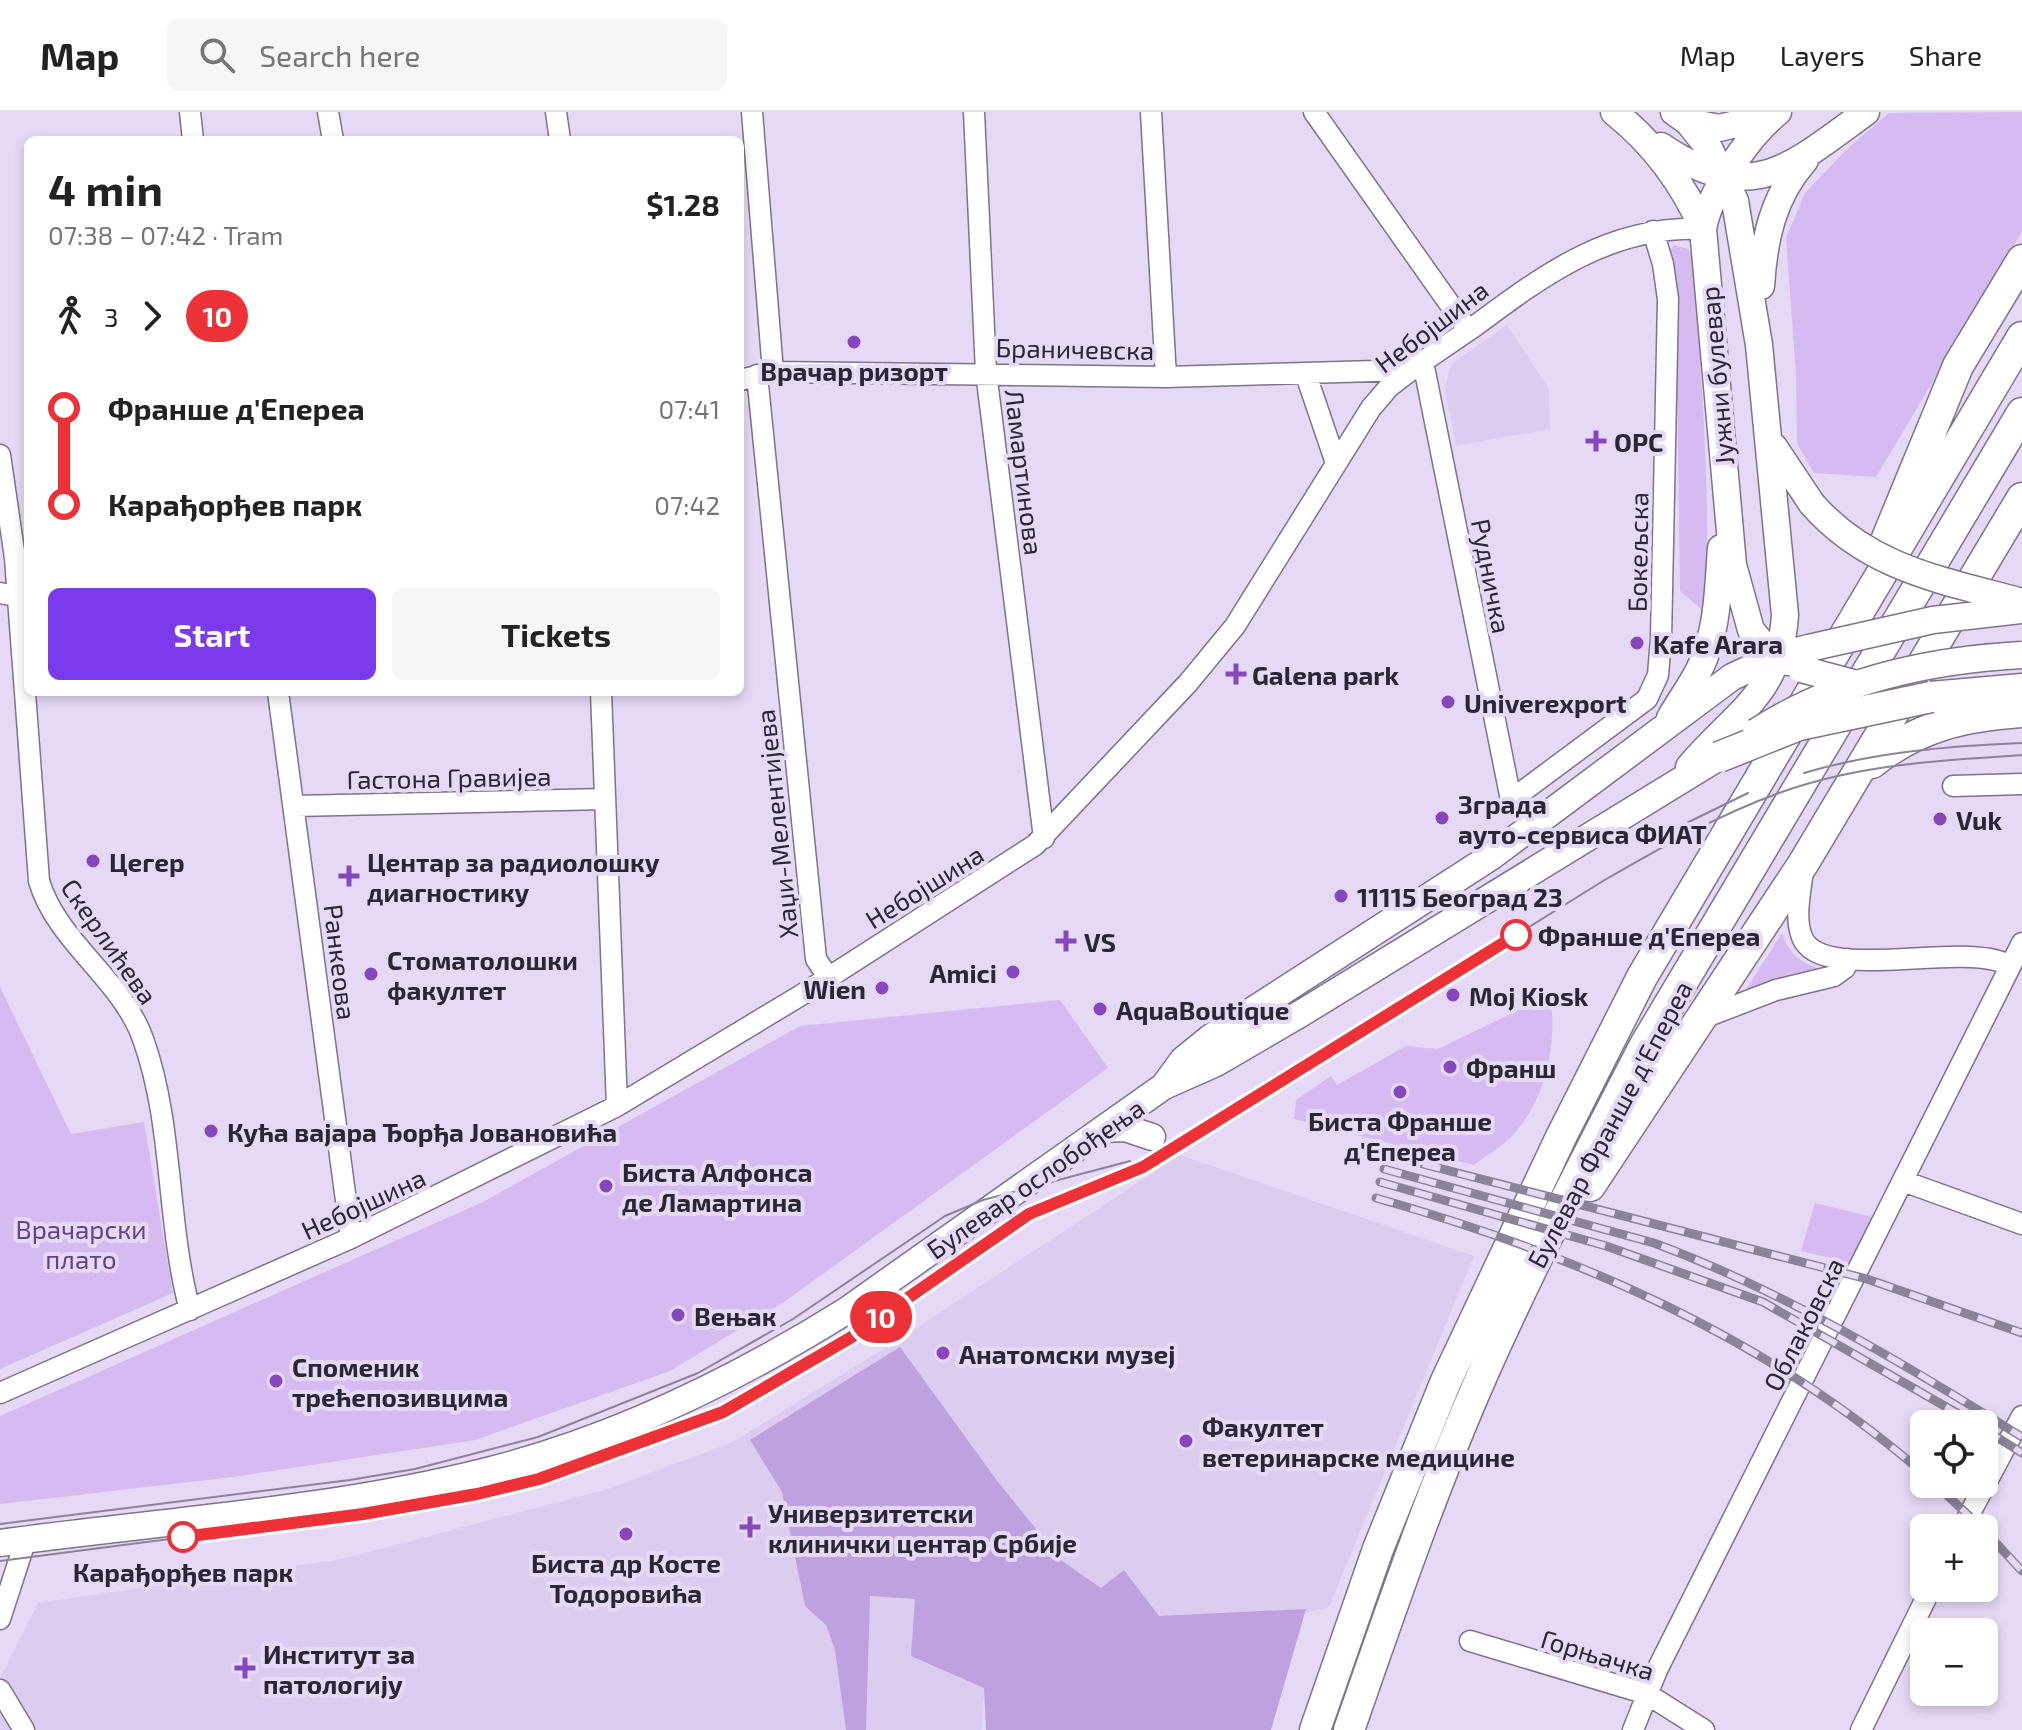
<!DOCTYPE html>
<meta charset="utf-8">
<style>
body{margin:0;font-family:"Exo 2",sans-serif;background:#f6f6f6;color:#222;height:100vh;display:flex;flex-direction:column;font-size:30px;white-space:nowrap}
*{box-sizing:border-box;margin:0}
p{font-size:26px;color:#767676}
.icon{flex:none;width:44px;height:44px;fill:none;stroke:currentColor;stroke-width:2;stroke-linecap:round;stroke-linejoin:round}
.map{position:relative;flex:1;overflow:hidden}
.panel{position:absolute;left:24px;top:24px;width:720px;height:560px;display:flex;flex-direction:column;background:#fff;border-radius:12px;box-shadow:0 4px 12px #0003}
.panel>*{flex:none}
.badge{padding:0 16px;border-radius:26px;font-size:28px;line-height:52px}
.controls{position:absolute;left:1910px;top:1298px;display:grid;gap:16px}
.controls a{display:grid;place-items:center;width:88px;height:88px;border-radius:12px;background:#fff;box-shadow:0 4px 12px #0003;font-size:40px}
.map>.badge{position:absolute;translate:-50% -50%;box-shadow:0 0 0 4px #fff}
.legs{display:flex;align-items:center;gap:12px;height:88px;padding:0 24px;font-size:26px}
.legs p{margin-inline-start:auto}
.headline{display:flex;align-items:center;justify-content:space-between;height:136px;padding:0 24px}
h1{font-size:44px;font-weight:700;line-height:60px}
.primary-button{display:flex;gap:16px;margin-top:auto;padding:16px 24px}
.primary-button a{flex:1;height:92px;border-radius:12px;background:#7c3aed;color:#fff;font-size:32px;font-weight:700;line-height:92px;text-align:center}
.primary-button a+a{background:#f6f6f6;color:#222}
ul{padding:0 24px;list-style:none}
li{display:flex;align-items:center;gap:28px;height:96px;font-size:30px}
li i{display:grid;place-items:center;width:12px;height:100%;margin:0 10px;background:currentColor}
li i::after{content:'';width:20px;height:20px;margin:-10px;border:6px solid;border-radius:50%;background:#fff}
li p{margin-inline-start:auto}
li:first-child i{background:linear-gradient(#0000 50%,currentColor 0)}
li:last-child i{background:linear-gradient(currentColor 50%,#0000 0)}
header{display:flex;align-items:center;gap:48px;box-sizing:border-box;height:112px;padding:0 40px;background:#fff;border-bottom:2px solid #e0e0e0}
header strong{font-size:38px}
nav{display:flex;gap:44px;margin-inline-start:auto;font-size:28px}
.search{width:560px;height:72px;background:#f6f6f6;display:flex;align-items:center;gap:20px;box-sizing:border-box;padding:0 28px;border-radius:12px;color:#767676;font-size:30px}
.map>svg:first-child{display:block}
</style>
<header>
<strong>Map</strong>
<div class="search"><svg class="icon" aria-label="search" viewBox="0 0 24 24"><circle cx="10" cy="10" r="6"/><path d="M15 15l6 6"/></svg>Search here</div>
<nav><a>Map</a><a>Layers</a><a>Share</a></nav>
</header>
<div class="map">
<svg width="2022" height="1618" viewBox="0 0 2022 1618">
<rect width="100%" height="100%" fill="#e6d9f6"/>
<path fill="#dcccf0" d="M 1507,213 L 1549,277 L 1550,317 L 1456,334 L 1445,277 L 1449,258 L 1453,251 Z
M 1180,1043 L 1474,1144 L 1329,1495 L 1257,1513 L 1110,1511 L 1048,1433 L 983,1587 L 982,1618 L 0,1618 L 0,1566 L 38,1491 L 342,1447 L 608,1377 L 733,1330 L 901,1226 Z"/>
<path fill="#d5bbf2" d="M 2022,0 L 2022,120 L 1876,365 L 1814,361 L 1797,331 L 1796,262 L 1786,126 L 1805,81 L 1847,37 L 1889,1 Z
M 1674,133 L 1688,137 L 1693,146 C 1701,264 1711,382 1706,501 L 1680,479 L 1676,196 L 1669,140 Z
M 1782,821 C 1791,847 1805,853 1830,860 L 1791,864 L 1745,879 Z
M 0,875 L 71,1022 L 144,1010 L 173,1181 L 0,1257 Z
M 1550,883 C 1558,931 1546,990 1509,1027 C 1499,1037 1485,1044 1474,1053 L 1294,1007 L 1296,988 L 1331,964 L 1337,973 L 1406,934 L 1438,937 Z
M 1060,888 L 1108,956 L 784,1190 L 670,1259 L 475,1328 L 233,1365 L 0,1392 L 0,1304 L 483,1090 L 800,914 Z
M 1815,1091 L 1876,1106 L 1852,1151 L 1801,1139 Z"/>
<path fill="#bea1df" d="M 900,1235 L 998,1370 L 1062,1449 L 1101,1476 L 1124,1458 L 1159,1504 L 1306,1497 L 1271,1618 L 986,1618 L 984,1576 L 911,1544 L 915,1487 L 870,1484 L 866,1618 L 846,1618 L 835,1538 L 826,1513 L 805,1494 L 782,1380 L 750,1328 Z"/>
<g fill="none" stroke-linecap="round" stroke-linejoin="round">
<g stroke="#7e728c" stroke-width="23">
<path id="minor" d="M 190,0 L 193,28
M 328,0 L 333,28
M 556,0 L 560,28
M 752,0 L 773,260
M 974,0 L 986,260 L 1044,726
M 1151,0 L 1166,265
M 1314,0 L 1468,218
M 1423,250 L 1511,688 L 1647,587 L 1658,563 L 1661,527 L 1668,187 L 1663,152 L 1653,119
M 757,263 L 816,847 L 828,865
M 1306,263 L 1336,351
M 740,268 L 773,260 L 1166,265 L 1410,258
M 0,343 L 15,446 L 39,769 C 57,830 122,867 143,927 C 174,1013 166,1110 190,1198
M 0,481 L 28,486
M 278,580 L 351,1126
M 601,580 L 617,994
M 1953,674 L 2022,672
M 295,694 L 604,687
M 1803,758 C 1801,778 1794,805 1802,825 C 1820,873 1967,827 2010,854
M 1703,906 L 1776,878 L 1834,864 L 1845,856 L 1847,847
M 1903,1069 L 2022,1112
M 0,1281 L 351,1126 L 617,994 L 803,882 L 1035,733 L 1188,571 L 1235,514 L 1371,296 L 1389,275 C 1416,253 1446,234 1475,214 C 1545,162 1611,113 1703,117
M 1962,1416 L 2022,1304
M 0,1507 L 26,1427
M 1470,1529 L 1647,1582 L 1704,1618
M 0,1578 L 24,1618
M 1633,1618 L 1657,1558 L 2022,831
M 1861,1618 L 1931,1476"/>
</g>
<g stroke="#7e728c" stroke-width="29">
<path id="major" d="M 1614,0 C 1654,32 1683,71 1703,117 L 1733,453 L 1751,518 L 1760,529 L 1788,550
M 1674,0 L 1688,10 L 1709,36 L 1735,89 L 1759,233 L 1785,503 C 1780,583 1735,600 1689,655
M 1688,10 L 1719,16 L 1774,3
M 1661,34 C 1751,95 1789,56 1866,0
M 1703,117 C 1709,81 1749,23 1778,0
M 1761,174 C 1764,127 1773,84 1805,48
M 1774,335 L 1812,392
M 1670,606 C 1679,590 1691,574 1699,558 C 1718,521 1718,476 1721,436
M 1164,974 L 1183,948 L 1210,926 L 1492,744 L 1732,565 L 1779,543 L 1809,536
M 1103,1017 L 1125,1016 L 1152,1025
M 0,1431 C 162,1409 328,1399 487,1359 C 615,1327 734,1269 846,1199 L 1164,974 L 1216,951 L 1300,902 L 1719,645"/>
</g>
<g stroke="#7e728c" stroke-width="33">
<path id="highway" d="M 1885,431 L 1958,254 L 2022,148
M 1931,585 L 2022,577
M 1872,651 C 1918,614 1964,604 2022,600
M 1590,1074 L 1803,752 L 2022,386
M 1315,1618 L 1378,1437 L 1446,1269 L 1561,1025 L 1642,865 L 2022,225
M 1349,1618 C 1390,1500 1431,1380 1481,1266 C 1531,1153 1588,1043 1645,933 L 2022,301"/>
</g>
<use href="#minor" stroke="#fff" stroke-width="20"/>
<use href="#major" stroke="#fff" stroke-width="26"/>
<use href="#highway" stroke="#fff" stroke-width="30"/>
<path stroke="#8c8398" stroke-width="2" d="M 1804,661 C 1875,640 1948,634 2022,631
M 1658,725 L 1748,681
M 0,1412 L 350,1368 L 415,1357 L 538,1325 L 698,1261 L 793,1207 L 945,1104 L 983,1088 L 1130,1049
M 0,1449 L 363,1402 L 477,1382 L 539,1367 L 723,1300 L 850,1226 L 1029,1102 L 1143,1055 L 1603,769 C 1660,736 1718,703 1779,681 C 1856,653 1941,648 2022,643"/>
<g stroke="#8c8398" stroke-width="9">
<path id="rail" d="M 1388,1043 L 1867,1167 L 2022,1221
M 1384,1057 L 1654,1131 C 1785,1180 1903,1251 2022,1325
M 1380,1070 L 1606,1134 L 1763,1190 L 1976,1312
M 1376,1086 C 1575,1142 1767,1225 1924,1362
M 1984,1317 L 2022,1341
M 1935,1372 L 1982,1416
M 1984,1418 L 2022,1459"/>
</g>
<use href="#rail" stroke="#e6d9f6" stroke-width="6" stroke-dasharray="18" stroke-linecap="butt"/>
<g stroke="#7e728c" stroke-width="29" stroke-linecap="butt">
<path id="major-bridge" d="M 1812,392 C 1869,457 1942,468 2022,490
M 1809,536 L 1933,508 L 2022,498
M 1801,557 L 1857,572
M 1756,620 C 1836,568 1928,548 2022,543"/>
</g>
<g stroke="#7e728c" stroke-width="33" stroke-linecap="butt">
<path id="highway-bridge" d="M 1719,645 L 1799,613 L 1931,585"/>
</g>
<use href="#major-bridge" stroke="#fff" stroke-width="26"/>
<use href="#highway-bridge" stroke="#fff" stroke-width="30"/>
</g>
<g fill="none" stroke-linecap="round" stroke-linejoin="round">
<g stroke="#fff" stroke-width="18">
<path id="line-1" d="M 183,1425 L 363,1402 L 477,1382 L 539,1367 L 723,1300 L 850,1226 L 1029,1102 L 1143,1055 L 1516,823"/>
</g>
<use href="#line-1" stroke="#ed3237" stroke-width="12"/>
</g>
<g fill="#8647bc" stroke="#e6d9f6" stroke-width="3">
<circle cx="854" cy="230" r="8"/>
<path d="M1592 317h8v8h8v8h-8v8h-8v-8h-8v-8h8z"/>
<circle cx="1637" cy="531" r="8"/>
<path d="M1232 550h8v8h8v8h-8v8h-8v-8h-8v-8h8z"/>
<circle cx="1448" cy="590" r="8"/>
<circle cx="1442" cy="706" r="8"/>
<circle cx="1940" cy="707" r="8"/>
<circle cx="93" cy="749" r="8"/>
<path d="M345 752h8v8h8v8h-8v8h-8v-8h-8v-8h8z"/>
<circle cx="1341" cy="784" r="8"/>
<path d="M1062 817h8v8h8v8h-8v8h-8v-8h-8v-8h8z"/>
<circle cx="1013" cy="860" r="8"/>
<circle cx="371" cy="862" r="8"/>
<circle cx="882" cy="876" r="8"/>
<circle cx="1453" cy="883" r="8"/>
<circle cx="1100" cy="897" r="8"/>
<circle cx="1450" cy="955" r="8"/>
<circle cx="1400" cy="980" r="8"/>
<circle cx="211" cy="1019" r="8"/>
<circle cx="606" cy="1074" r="8"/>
<circle cx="678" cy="1203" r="8"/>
<circle cx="943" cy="1241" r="8"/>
<circle cx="276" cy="1269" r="8"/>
<circle cx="1186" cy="1329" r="8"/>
<path d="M746 1403h8v8h8v8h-8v8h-8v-8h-8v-8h8z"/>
<circle cx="626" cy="1422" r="8"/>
<path d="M241 1544h8v8h8v8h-8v8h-8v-8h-8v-8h8z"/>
</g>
<g fill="#fff" stroke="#ed3237" stroke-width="4">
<circle cx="1516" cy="823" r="14"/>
<circle cx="183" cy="1425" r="14"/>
</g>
<g text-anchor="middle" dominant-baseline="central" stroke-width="8" stroke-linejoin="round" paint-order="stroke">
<g font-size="26" fill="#2b2631" stroke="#e6d9f6">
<text transform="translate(1431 214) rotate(-37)">Небојшина</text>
<text transform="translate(1075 236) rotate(1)">Браничевска</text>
<text transform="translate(1716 264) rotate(-95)">Јужни булевар</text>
<text transform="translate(1025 360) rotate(83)">Ламартинова</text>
<text transform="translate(1637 440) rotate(-89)">Бокељска</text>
<text transform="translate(1492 464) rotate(79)">Рудничка</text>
<text transform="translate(449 665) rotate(-1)">Гастона Гравијеа</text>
<text transform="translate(776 712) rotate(-96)">Хаџи-Мелентијева</text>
<text transform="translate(924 774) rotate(-32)">Небојшина</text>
<text transform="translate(110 829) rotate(55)">Скерлићева</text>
<text transform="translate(341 850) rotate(83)">Ранкеова</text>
<text transform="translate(1609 1012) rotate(-62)">Булевар Франше д'Епереа</text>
<text transform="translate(1035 1066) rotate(-35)">Булевар ослобођења</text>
<text transform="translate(363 1091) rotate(-25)">Небојшина</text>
<text transform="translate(1803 1212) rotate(-63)">Облаковска</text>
<text transform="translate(1598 1542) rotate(17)">Горњачка</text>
</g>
<g font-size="26" font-weight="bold" fill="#2b2631" stroke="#e6d9f6" text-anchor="start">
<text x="854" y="258" text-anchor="middle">Врачар ризорт</text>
<text x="1614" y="329">ОРС</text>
<text x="1653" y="531">Kafe Arara</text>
<text x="1252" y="562">Galena park</text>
<text x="1464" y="590">Univerexport</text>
<text x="1458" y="691">Зграда<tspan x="1458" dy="30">ауто-сервиса ФИАТ</tspan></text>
<text x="1956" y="707">Vuk</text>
<text x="109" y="749">Цегер</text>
<text x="367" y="749">Центар за радиолошку<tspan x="367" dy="30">диагностику</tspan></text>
<text x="1357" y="784">11115 Београд 23</text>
<text x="1084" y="829">VS</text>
<text x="387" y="847">Стоматолошки<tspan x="387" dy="30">факултет</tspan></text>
<text x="997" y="860" text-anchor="end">Amici</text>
<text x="866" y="876" text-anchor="end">Wien</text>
<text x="1469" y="883">Moj Kiosk</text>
<text x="1116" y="897">AquaBoutique</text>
<text x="1466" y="955">Франш</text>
<text x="1400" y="1008" text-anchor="middle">Биста Франше<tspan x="1400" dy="30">д'Епереа</tspan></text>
<text x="227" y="1019">Кућа вајара Ђорђа Јовановића</text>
<text x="622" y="1059">Биста Алфонса<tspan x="622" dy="30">де Ламартина</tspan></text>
<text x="694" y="1203">Вењак</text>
<text x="959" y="1241">Анатомски музеј</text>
<text x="292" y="1254">Споменик<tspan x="292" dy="30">трећепозивцима</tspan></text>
<text x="1202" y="1314">Факултет<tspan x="1202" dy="30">ветеринарске медицине</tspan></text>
<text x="768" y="1400">Универзитетски<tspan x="768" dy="30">клинички центар Србије</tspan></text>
<text x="626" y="1450" text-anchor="middle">Биста др Косте<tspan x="626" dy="30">Тодоровића</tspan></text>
<text x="263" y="1541">Институт за<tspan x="263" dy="30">патологију</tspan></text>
</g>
<g font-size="26" font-weight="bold" fill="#2b2631" stroke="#e6d9f6" text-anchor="start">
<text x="1538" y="823">Франше д'Епереа</text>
<text x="183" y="1459" text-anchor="middle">Карађорђев парк</text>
</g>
<g font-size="26" fill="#66408a" stroke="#e6d9f6">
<text x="81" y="1116">Врачарски<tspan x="81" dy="30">плато</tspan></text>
</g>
</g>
</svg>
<div class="controls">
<a><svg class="icon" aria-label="locate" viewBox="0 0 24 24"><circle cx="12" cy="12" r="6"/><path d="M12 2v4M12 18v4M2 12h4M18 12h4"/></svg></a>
<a>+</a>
<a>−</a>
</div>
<b class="badge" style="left:881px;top:1205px;background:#ed3237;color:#fff">10</b>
<section class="panel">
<div class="headline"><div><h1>4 min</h1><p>07:38 – 07:42 · Tram</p></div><b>$1.28</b></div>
<div class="legs"><svg class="icon" aria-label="walk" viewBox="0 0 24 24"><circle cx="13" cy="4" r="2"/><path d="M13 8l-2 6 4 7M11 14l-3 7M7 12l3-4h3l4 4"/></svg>3<svg class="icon" aria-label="forward" viewBox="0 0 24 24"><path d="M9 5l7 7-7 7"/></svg><b class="badge" style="background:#ed3237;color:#fff">10</b></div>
<ul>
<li><i style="color:#ed3237"></i><b>Франше д'Епереа</b><p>07:41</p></li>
<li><i style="color:#ed3237"></i><b>Карађорђев парк</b><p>07:42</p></li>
</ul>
<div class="primary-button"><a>Start</a><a>Tickets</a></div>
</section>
</div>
